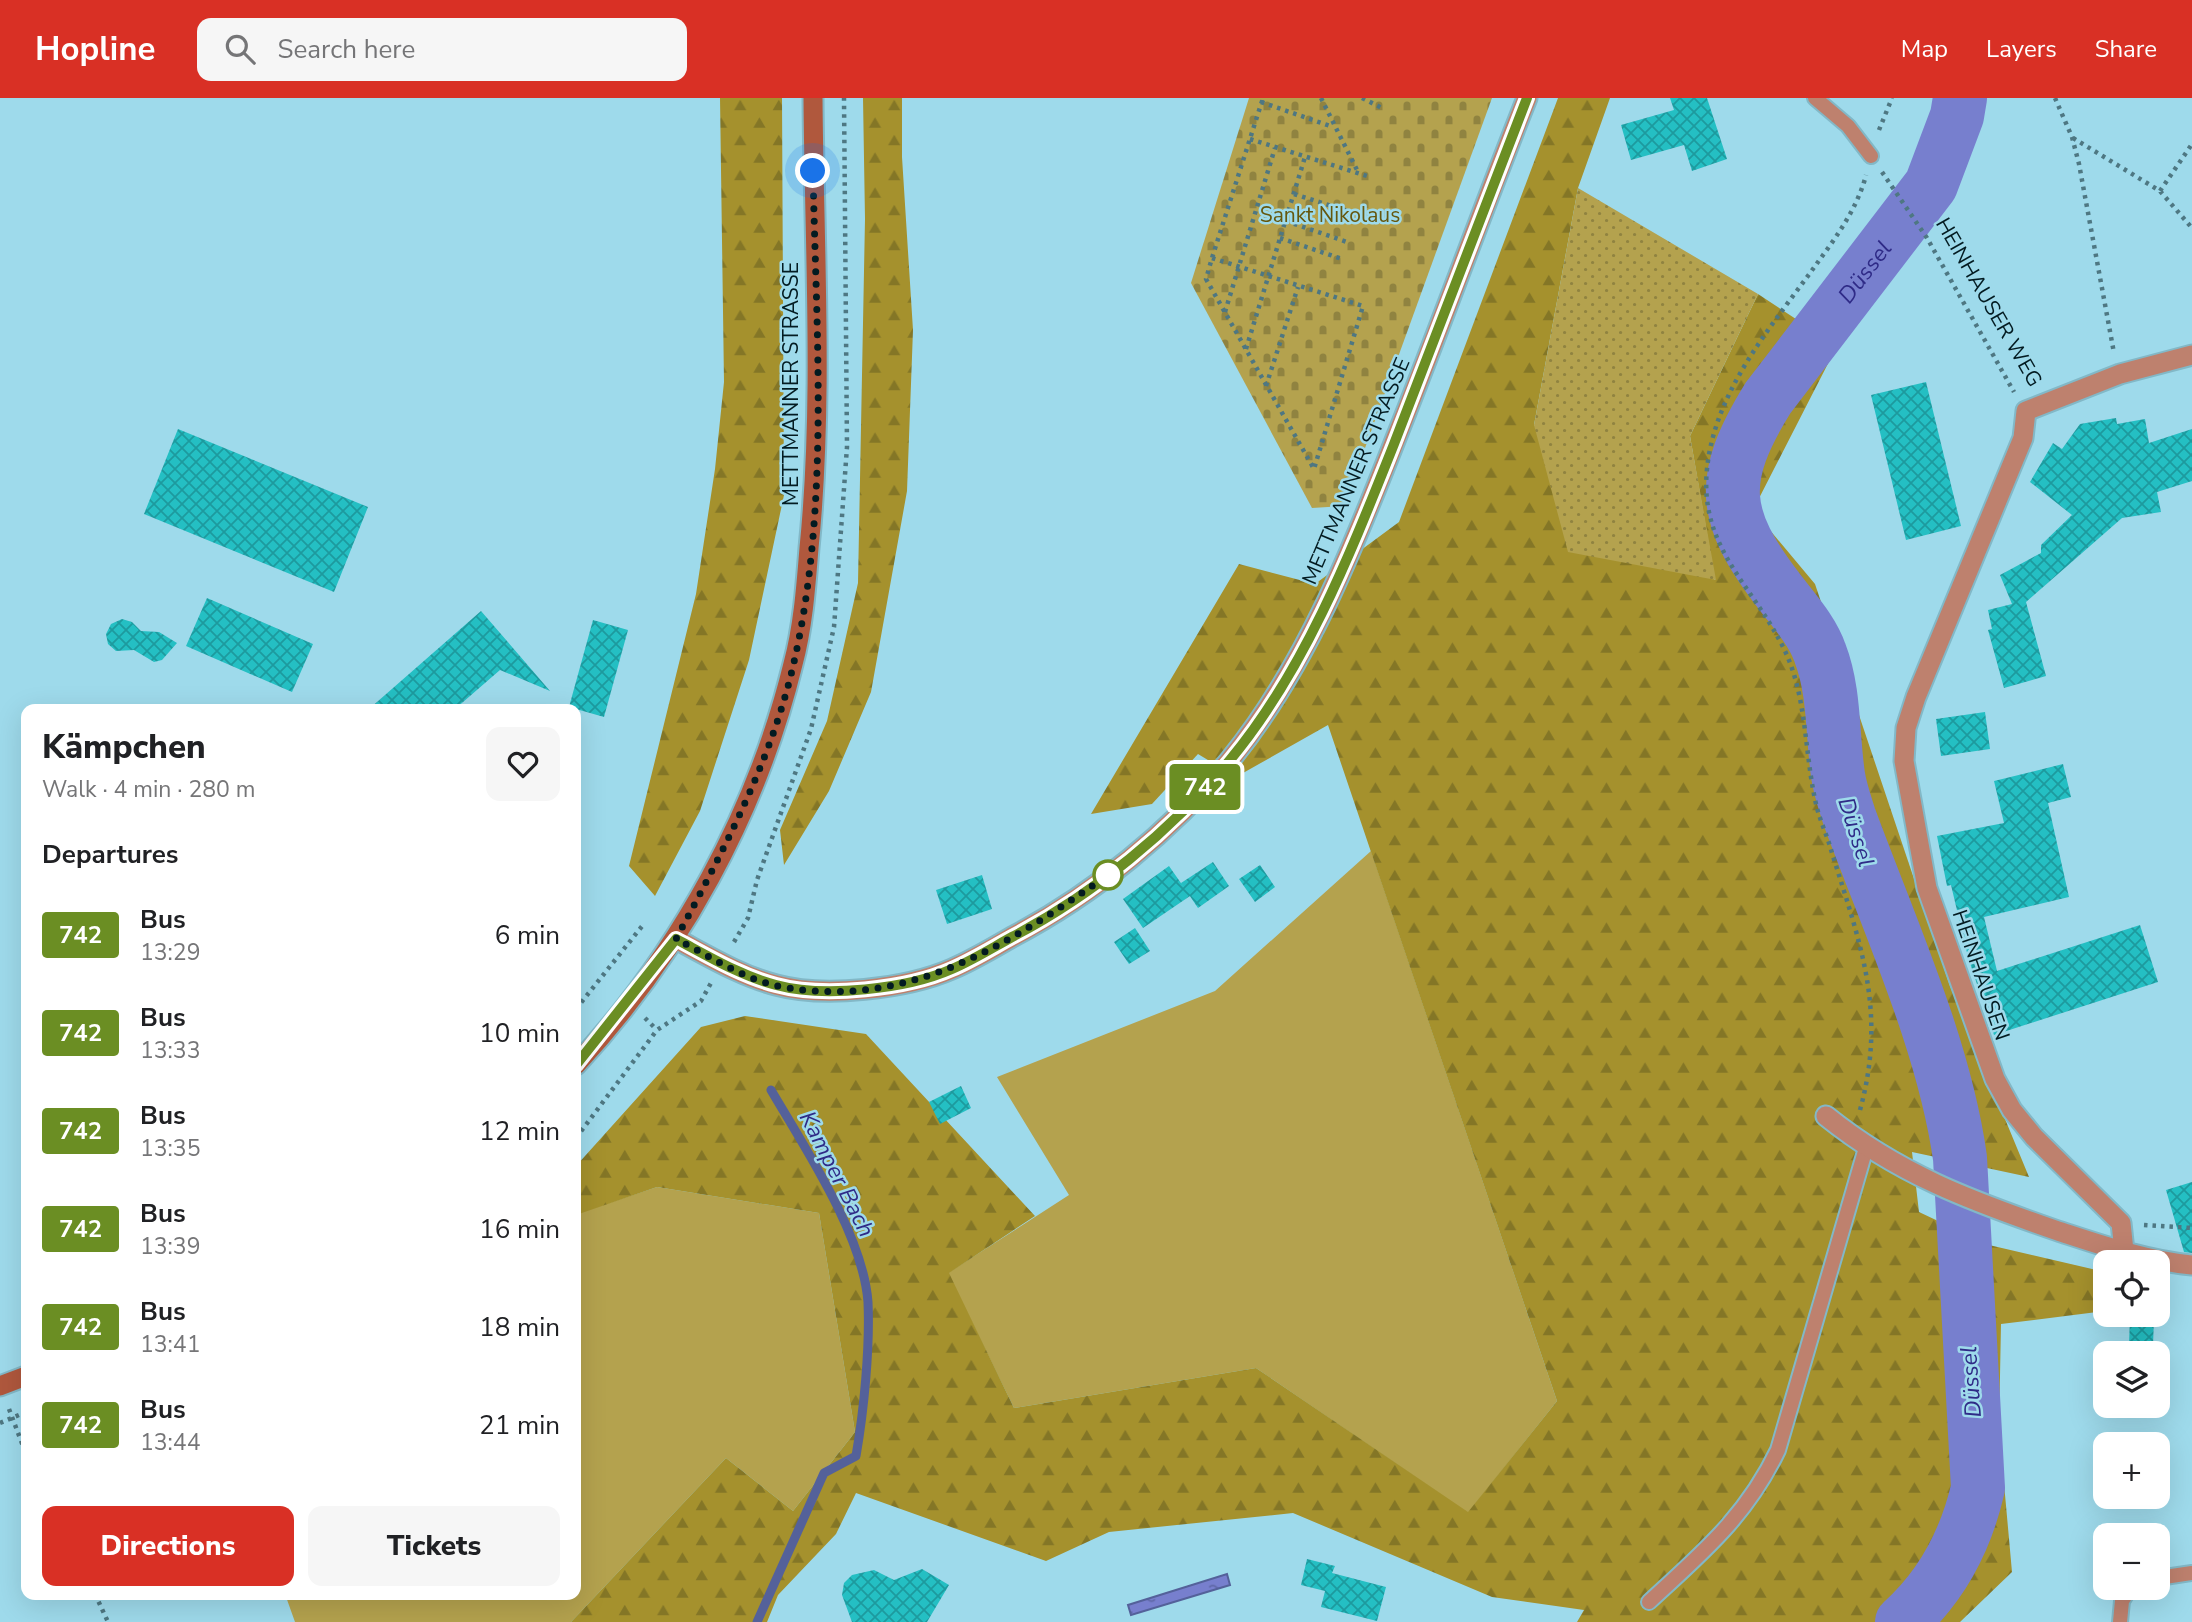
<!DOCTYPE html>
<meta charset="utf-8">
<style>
body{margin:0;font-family:"Nunito Sans",sans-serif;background:#f6f6f6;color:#202124;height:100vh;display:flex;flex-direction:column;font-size:26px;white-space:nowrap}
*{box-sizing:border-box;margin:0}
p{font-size:23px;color:#757577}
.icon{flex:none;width:38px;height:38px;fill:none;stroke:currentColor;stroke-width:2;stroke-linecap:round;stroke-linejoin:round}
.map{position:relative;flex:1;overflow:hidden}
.side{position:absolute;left:21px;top:606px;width:560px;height:896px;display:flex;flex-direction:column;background:#fff;border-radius:14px;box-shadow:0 7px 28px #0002}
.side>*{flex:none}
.badge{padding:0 14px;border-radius:5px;font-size:24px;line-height:46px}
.buttons{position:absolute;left:2093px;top:1152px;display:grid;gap:14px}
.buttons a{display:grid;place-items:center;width:77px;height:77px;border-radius:14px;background:#fff;box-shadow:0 7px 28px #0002;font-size:35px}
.you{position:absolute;width:35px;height:35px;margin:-18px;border:5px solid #fff;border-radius:50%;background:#1a73e8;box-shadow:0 0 0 10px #1a73e833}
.map>.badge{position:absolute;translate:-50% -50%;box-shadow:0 0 0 4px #fff}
h2{padding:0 21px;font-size:26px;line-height:63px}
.round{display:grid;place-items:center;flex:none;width:74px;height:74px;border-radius:14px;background:#f6f6f6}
.headline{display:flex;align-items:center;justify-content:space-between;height:119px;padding:0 21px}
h1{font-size:33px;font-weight:800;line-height:52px}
.button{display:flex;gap:14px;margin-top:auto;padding:14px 21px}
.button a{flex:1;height:80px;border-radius:14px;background:#d93025;color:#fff;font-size:28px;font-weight:800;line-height:80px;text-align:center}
.button a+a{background:#f6f6f6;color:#202124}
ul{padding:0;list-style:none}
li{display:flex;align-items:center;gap:21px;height:98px;padding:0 21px}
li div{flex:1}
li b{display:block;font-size:26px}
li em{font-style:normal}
li .badge{min-width:77px;font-weight:700;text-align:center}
header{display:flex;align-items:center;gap:42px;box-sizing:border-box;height:98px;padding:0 35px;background:#d93025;color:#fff}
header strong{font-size:33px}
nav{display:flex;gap:38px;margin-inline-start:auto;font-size:24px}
.search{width:490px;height:63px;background:#f6f6f6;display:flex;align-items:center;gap:18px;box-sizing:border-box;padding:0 24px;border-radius:14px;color:#757577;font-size:26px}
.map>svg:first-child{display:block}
</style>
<header>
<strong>Hopline</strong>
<div class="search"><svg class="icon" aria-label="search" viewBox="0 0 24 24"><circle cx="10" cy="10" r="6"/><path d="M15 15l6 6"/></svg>Search here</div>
<nav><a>Map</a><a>Layers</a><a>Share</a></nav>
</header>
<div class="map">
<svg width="2192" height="1524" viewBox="0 0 2192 1524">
<defs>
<pattern id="forest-firs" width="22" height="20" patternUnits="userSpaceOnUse" patternTransform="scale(1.75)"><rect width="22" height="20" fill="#a5912d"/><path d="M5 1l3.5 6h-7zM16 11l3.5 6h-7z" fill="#847626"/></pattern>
<pattern id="cemetery-stones" width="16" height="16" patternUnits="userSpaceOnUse" patternTransform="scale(1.75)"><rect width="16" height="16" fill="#b4a24e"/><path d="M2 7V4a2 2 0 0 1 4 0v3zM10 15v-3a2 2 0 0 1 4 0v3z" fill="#908340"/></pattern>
<pattern id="garden-dots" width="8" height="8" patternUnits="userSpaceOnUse" patternTransform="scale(1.75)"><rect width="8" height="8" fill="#b4a24e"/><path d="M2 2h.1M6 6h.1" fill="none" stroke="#908340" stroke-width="1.8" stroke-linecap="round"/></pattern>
<pattern id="water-ripples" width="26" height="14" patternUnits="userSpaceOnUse" patternTransform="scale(1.75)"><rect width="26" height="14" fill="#777fce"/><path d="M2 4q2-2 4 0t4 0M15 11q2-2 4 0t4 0" fill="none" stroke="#5f67a7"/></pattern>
<pattern id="building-cross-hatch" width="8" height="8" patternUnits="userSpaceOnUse" patternTransform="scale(1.75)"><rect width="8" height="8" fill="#24bfc3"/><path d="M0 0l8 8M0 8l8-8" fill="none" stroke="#1d9a9e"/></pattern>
</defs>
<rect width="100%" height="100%" fill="#9edaeb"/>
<path fill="#b4a24e" d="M 1371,753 L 1557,1303 L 1468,1415 L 1256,1270 L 1014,1310 L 948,1175 L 1069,1097 L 997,979 L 1215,893 Z
M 657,1089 L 819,1115 L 855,1334 L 793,1413 L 726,1360 L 571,1524 L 295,1524 L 285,1496 L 576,1496 L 576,1116 Z"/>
<path fill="url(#forest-firs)" d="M 720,0 L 782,0 L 784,397 L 749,562 L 700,713 L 655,798 L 629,768 L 696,496 L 715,371 L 724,284 Z
M 863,0 L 902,0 L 902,59 L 913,232 L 907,393 L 871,594 L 829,693 L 784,767 L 780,732 L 827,623 L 858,485 L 865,121 Z
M 1558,0 L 1610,0 L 1578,90 L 1534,327 L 1715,482 L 1690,338 L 1758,196 L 1837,248 L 1753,412 L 1815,486 L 1950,888 L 2029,1079 L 1912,1054 L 1919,1114 L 1989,1147 L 2105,1174 L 2105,1213 L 2001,1226 L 1999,1330 L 2012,1474 L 1960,1524 L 1577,1524 L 1584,1512 L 1492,1499 L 1293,1415 L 1109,1434 L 1046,1463 L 856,1395 L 836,1436 L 778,1497 L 767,1524 L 571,1524 L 726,1360 L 793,1413 L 855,1334 L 819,1115 L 657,1089 L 576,1117 L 576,1068 L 701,929 L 745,918 L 866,936 L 1035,1118 L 949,1175 L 1014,1310 L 1256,1270 L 1468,1414 L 1557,1303 L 1328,627 L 1236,679 L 1198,656 L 1152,706 L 1091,716 L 1239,466 L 1315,486 L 1399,424 Z"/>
<path fill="url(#cemetery-stones)" d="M 1249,0 L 1492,0 L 1344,408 L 1312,410 L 1191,185 Z"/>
<path fill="url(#garden-dots)" d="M 1578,90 L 1758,196 L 1690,338 L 1716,482 L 1568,454 L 1534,327 Z"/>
<path fill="url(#water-ripples)" stroke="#54619a" stroke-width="2" d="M 1227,1476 L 1230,1487 L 1131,1517 L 1128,1507 Z"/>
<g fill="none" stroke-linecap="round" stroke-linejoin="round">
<path stroke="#54619a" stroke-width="9" d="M 757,1524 L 824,1375 L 856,1358 C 864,1312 870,1250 868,1204 C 863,1137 805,1050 771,992"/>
<path stroke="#777fce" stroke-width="54" id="s1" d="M 1902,1524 C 1942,1488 1966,1442 1978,1390 L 1960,1060 C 1944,946 1889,827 1849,718 C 1845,705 1840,691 1838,677 C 1832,636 1835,594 1820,555 C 1812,532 1794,513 1779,493 C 1721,418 1718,381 1768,300 L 1931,87 L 1957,18 L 1960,0"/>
</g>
<path fill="url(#building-cross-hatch)" d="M 1670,0 L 1707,0 L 1727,61 L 1692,73 L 1684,47 L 1631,62 L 1621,27 L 1674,12 Z
M 1926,284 L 1961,428 L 1906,442 L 1871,297 Z
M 2116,320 L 2117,326 L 2145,321 L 2149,345 L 2192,331 L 2192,383 L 2157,394 L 2161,414 L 2122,420 L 2026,504 L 2046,578 L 2004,590 L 1988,532 L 1992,531 L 1988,512 L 2012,506 L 2000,477 L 2041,455 L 2041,447 L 2072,417 L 2030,384 L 2053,345 L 2062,351 L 2080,326 Z
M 178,331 L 368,409 L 334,494 L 144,416 Z
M 207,500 L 313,546 L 292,594 L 186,548 Z
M 481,513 L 550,593 L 500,572 L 455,611 L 369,611 Z
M 122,521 L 132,524 L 141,533 L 159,534 L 177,545 L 162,562 L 154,564 L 134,552 L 116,553 L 108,546 L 106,536 L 111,526 Z
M 593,522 L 628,532 L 604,619 L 569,609 Z
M 1985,614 L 1990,651 L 1941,658 L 1936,621 Z
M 2063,666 L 2071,699 L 2048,705 L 2069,799 L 1984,819 L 1997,873 L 2140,827 L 2158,884 L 1994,937 L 1968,859 L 1951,787 L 1947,788 L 1937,738 L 2004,725 L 1994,683 Z
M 1213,764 L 1229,788 L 1198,810 L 1181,785 Z
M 1260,767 L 1275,789 L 1255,804 L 1239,781 Z
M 1169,768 L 1190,798 L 1143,830 L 1123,801 Z
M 982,777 L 992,811 L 947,826 L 936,792 Z
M 1135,830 L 1150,853 L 1129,866 L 1114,844 Z
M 961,988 L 971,1010 L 940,1026 L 929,1004 Z
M 2192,1084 L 2192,1155 L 2184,1154 L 2166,1092 Z
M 2130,1218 L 2154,1219 L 2153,1248 L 2129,1247 Z
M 1307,1461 L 1335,1468 L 1332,1475 L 1386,1489 L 1377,1523 L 1321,1509 L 1325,1493 L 1301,1487 Z
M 922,1471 L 949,1487 L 927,1524 L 852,1524 L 842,1497 L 844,1485 L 852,1477 L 874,1472 L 894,1482 Z"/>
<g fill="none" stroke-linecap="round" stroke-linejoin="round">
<g stroke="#82b8c7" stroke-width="18">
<path id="service" d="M 1815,0 L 1848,28 L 1871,58
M 2158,1480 L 2192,1475
M 1649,1504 C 1702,1455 1746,1419 1778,1352 L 1866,1050
M 2120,1524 L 2122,1503 L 2131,1489"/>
</g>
<g stroke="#82b8c7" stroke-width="23">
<path id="minor" d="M 676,841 C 708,858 741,878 776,887 C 824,900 906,891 952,871 C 973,862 993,850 1012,839 C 1094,796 1171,733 1230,662 C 1306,569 1353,450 1396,340 C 1441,227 1482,113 1527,0
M 1826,1018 C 1898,1076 1971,1103 2058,1133 C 2101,1147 2147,1163 2192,1167
M 2124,1153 L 2121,1125 L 2034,1039 L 2012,1012 L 1995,981 L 1927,790 L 1904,663 L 1906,630 L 1916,599 L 2023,340 L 2026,313 L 2120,276 L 2192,257"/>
</g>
<g stroke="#82b8c7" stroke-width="23">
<path id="secondary" d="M 576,967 C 680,855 757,714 793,566 C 803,529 806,488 809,450 C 824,301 814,150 813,0
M 0,1288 L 26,1278"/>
</g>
<path stroke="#4e7782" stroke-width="4.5" stroke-dasharray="3.5 5" stroke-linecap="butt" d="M 1321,0 L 1358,74
M 1362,0 L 1384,11
M 2055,0 L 2072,39 L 2079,66 L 2114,255
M 1261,4 L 1333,29
M 1879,32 L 1892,0
M 2073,40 L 2160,93 L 2192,130
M 1250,41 L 1367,78
M 1882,74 L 1927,140 L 2014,294
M 2160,93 L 2192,46
M 1294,96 L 1357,116
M 1286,123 L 1347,144
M 1280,140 L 1342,161
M 1212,160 L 1363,208 L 1314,371 L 1206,181 L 1212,160 L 1263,0
M 1225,214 L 1275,50
M 1246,251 L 1305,59
M 1266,288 L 1298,189
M 734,844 L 748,820 L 757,782 L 811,631 L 834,529 L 847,349 L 844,0
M 576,911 L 643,827
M 645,920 L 657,932
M 1860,1012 C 1887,914 1861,848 1832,755 C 1828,740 1821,725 1817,710 C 1804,658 1808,600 1784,551 C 1753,487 1699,450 1707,371 C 1715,291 1773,227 1818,164 C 1837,138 1858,109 1866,77
M 576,1040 L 657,932 L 701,903 L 711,885
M 2144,1127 L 2192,1130
M 9,1311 L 26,1356
M 0,1325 L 26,1314
M 95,1496 L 108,1524"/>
<use href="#service" stroke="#be816e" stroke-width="14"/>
<use href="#minor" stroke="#be816e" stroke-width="19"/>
<use href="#secondary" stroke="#b0583d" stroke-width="19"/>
</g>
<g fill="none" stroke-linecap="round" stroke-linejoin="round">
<g stroke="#fff" stroke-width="16">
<path id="line" d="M 576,967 L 676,841 C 708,858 741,878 776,887 C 824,900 907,891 952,871 C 973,862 992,850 1012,839 C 1094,796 1171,733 1230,662 C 1305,572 1351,454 1394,346 C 1439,231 1482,115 1527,0"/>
</g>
<use href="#line" stroke="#6b8e23" stroke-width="10"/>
<path stroke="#031b21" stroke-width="7" stroke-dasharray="0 12.6" d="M 813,73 C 816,233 830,407 794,564 C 772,662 723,753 676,841 C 708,857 743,881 778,888 C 906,914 1009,846 1108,777"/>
</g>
<circle fill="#fff" stroke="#6b8e23" stroke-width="3.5" cx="1108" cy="777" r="14"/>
<g text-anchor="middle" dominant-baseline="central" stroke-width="5" stroke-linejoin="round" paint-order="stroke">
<g font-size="21" fill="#65570d" stroke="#9edaeb">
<text x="1330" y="117">Sankt Nikolaus</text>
</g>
<g font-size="21" fill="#031b21" stroke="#9edaeb">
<text transform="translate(1989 204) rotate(60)">HEINHAUSER WEG</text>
<text transform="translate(791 286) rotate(-90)">METTMANNER STRASSE</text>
<text transform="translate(1356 373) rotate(-67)">METTMANNER STRASSE</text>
<text transform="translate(1981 877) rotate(71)">HEINHAUSEN</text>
</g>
<g font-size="23" font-style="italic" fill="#2f2b87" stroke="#9edaeb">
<text stroke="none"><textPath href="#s1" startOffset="1460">Düssel</textPath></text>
<text transform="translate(1856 734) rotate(72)">Düssel</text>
<text transform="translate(837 1076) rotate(63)">Kamper Bach</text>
<text transform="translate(1971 1284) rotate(-94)">Düssel</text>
</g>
</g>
</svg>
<div class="buttons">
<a><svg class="icon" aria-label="locate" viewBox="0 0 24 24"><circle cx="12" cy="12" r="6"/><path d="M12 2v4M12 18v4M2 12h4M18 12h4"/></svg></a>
<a><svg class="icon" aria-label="layers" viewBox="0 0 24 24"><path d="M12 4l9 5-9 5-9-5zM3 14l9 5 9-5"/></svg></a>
<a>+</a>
<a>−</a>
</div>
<div class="you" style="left:813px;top:73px"></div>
<b class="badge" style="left:1205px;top:689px;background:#6b8e23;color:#fff">742</b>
<section class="side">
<div class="headline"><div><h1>Kämpchen</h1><p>Walk · 4 min · 280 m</p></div><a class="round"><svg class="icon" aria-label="heart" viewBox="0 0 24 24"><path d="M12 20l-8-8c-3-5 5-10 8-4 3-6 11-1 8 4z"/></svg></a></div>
<h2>Departures</h2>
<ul>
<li><span class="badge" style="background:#6b8e23;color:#fff">742</span><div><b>Bus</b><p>13:29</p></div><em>6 min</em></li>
<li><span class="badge" style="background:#6b8e23;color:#fff">742</span><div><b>Bus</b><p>13:33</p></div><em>10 min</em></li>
<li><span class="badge" style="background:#6b8e23;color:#fff">742</span><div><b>Bus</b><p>13:35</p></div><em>12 min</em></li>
<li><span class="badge" style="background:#6b8e23;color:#fff">742</span><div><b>Bus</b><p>13:39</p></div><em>16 min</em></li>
<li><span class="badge" style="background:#6b8e23;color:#fff">742</span><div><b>Bus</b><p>13:41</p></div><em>18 min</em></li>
<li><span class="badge" style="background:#6b8e23;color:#fff">742</span><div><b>Bus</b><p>13:44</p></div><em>21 min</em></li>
</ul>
<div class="button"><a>Directions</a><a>Tickets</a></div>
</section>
</div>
